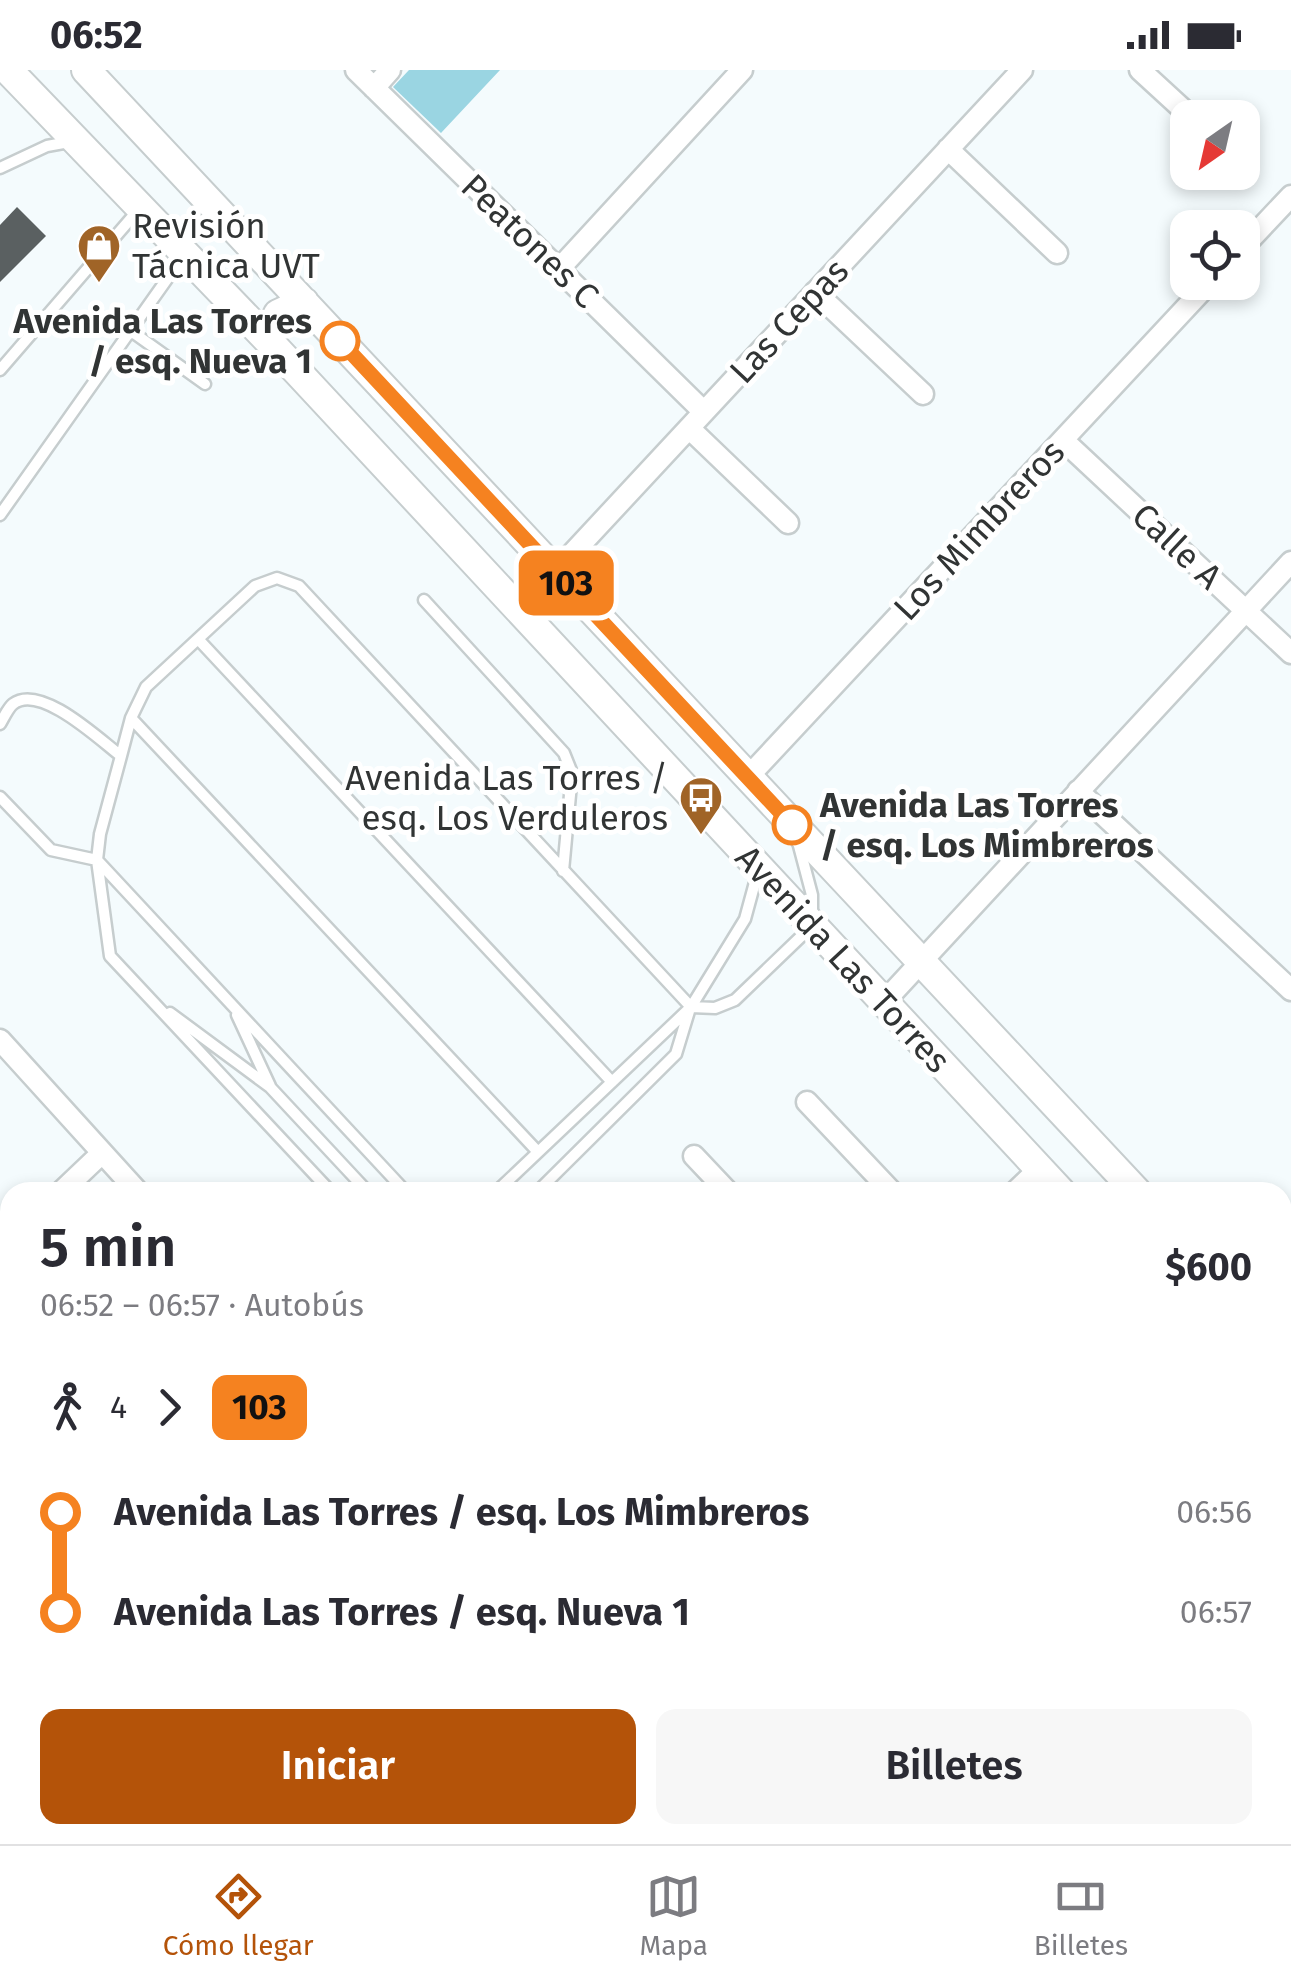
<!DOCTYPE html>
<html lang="es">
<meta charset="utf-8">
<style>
body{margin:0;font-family:"Fira Sans",sans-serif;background:#f7f7f7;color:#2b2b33;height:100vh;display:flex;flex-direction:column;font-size:38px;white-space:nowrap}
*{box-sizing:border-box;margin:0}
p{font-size:32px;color:#7c7c81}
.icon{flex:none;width:55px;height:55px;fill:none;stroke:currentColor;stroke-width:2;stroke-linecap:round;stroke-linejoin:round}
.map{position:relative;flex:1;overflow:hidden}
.side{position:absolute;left:0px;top:1112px;width:1292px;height:662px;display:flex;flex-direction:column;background:#fff;border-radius:30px 30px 0 0;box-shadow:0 5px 15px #0003}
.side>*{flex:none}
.badge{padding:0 20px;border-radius:15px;font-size:35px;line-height:65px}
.needle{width:65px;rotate:214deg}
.buttons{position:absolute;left:1170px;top:30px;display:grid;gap:20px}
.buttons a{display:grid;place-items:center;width:90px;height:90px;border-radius:20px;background:#fff;box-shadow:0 5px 15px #0003;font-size:50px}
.map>.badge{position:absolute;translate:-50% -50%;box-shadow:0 0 0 5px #fff}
.legs{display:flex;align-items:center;gap:15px;height:110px;padding:0 40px;font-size:32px}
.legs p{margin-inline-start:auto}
.overview{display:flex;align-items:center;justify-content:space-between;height:170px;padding:0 40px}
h1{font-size:55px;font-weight:600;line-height:75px}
.primary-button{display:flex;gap:20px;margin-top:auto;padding:20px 40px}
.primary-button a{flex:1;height:115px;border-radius:20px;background:#b45309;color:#fff;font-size:40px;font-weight:600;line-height:115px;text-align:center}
.primary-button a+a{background:#f7f7f7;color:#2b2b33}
ul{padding:0 40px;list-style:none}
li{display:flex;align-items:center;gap:35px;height:100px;font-size:38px}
li i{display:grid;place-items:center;width:15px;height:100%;margin:0 12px;background:currentColor}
li i::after{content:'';width:25px;height:25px;margin:-12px;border:8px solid;border-radius:50%;background:#fff}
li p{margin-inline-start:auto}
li:first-child i{background:linear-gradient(#0000 50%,currentColor 0)}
li:last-child i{background:linear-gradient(currentColor 50%,#0000 0)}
.status{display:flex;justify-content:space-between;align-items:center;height:70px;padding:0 50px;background:#fff;direction:ltr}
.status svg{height:28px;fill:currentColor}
.menu{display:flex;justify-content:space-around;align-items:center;height:140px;border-top:2px solid #e1e1e2;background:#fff;font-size:28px;color:#7c7c81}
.menu a{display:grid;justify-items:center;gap:5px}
.menu .selected{color:#b45309}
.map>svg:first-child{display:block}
</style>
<div class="status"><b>06:52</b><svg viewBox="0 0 49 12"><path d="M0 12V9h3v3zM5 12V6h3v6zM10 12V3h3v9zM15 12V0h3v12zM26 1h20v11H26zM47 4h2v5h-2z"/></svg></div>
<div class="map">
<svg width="1291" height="1774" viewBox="0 0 1291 1774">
<rect width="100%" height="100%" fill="#f4fbfd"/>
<path fill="#9ad5e2" d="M 409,0 L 500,0 L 441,63 L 393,17 Z
M 495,1765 L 575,1765 L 566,1774 L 486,1774 Z"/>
<path fill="#5a6061" d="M 17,137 L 46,166 L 0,212 L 0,155 Z"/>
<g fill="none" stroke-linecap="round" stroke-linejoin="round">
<g stroke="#c6cdce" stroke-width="15">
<path id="lane" d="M 0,98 L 47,76 L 69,72
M 131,261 L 205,314
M 0,300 L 140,138
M 0,445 L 184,185
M 424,530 L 564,683 L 572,703 L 563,801
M 198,569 L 612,1012
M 131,648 L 538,1082
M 0,654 C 3,649 8,638 13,634 C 40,613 99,669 121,686
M 0,727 L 51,780 L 97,790 L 110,886 L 331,1122
M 170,943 L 270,1017 L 368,1122
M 237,945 L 270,1016
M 406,1122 L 97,790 L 100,764 L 121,686 L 131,648 L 146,617 L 255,516 L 277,508 L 299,516 L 691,937 L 715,938 L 735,930 L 812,856 L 812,825 L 798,772
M 496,1122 L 691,937 L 745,849 L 757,805
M 537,1122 L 676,984 L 690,938"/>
</g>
<g stroke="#c6cdce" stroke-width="25">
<path id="street" d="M 356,0 L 704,342
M 1140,0 L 1188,44
M 374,18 L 390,0
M 948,79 L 1057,183
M 1242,178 L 1291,126
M 559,199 L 742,0
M 815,222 L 923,324
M 689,358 L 788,453
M 1063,370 L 1291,583
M 556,501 L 1022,0
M 747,708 L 1210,212
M 1078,721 L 1291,920
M 883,933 L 1291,492
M 0,970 L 138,1122
M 807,1032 L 892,1122
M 694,1086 L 728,1122
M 61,1122 L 102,1083
M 1015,1122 L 1039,1099
M 0,1181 L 10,1171
M 0,1432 L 10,1422
M 1282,1576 L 1291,1568
M 1282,1591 L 1291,1600
M 0,1592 L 10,1602
M 0,1761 L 12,1774
M 164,1765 L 173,1774
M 604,1765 L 612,1774
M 1263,1765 L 1271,1774
M 437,1774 L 446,1765
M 673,1774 L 682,1765
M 883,1774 L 892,1765
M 1073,1774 L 1083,1765 L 1091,1774"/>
</g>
<g stroke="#c6cdce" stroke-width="32">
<path id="secondary" d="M 8,0 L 266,268 L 1061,1122
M 86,0 L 1137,1122
M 266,268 L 278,244 L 304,232
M 1282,1277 L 1291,1286
M 1282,1358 L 1291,1367"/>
</g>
<use href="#lane" stroke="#fff" stroke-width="10"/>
<use href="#street" stroke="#fff" stroke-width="20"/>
<use href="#secondary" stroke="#fff" stroke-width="28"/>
</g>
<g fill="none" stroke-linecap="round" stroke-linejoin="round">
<g stroke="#fff" stroke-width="22">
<path id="line-1" d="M 340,271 L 792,755"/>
</g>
<use href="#line-1" stroke="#f58220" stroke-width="15"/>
</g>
<defs>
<g id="shop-pin" transform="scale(2.25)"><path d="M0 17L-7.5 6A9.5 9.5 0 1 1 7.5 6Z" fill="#a06427" stroke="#fff"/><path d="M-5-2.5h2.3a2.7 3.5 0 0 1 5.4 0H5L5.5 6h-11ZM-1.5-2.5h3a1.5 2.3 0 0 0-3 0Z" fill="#fff"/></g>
<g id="bus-pin" transform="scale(2.25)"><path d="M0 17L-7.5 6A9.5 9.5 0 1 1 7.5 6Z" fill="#a06427" stroke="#fff"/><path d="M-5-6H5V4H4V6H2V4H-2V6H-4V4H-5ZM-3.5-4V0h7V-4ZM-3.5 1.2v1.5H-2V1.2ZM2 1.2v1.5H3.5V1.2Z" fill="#fff"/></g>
</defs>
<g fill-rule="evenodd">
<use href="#shop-pin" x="99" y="176"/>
<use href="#bus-pin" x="701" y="728"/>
</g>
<g fill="#fff" stroke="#f58220" stroke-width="5">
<circle cx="340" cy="271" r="18"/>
<circle cx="792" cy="755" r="18"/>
</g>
<g text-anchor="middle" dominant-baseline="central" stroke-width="10" stroke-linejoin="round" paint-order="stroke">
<g font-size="35" fill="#313434" stroke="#fff" text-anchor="start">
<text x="132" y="156">Revisión<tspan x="132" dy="40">Tácnica UVT</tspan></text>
<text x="668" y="708" text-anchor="end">Avenida Las Torres /<tspan x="668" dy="40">esq. Los Verduleros</tspan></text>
</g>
<g font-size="35" fill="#313434" stroke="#fff">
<text transform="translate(530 171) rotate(44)">Peatones C</text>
<text transform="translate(789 251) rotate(-47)">Las Cepas</text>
<text transform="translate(979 460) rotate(-47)">Los Mimbreros</text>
<text transform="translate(1177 476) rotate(43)">Calle A</text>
<text transform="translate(843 889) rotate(47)">Avenida Las Torres</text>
</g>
<g font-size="35" font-weight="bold" fill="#313434" stroke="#fff" text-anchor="end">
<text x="312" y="251">Avenida Las Torres<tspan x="312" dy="40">/ esq. Nueva 1</tspan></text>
<text x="820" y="735" text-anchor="start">Avenida Las Torres<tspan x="820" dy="40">/ esq. Los Mimbreros</tspan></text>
</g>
</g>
</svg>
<div class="buttons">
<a><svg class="needle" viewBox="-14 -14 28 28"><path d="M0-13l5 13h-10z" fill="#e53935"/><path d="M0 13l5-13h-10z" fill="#7c7c81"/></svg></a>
<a><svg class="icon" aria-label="locate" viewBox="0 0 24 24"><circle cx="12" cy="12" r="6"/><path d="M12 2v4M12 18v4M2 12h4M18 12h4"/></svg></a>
</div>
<b class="badge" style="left:566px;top:513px;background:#f58220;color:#111">103</b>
<section class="side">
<div class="overview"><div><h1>5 min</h1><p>06:52 – 06:57 · Autobús</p></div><b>$600</b></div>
<div class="legs"><svg class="icon" aria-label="walk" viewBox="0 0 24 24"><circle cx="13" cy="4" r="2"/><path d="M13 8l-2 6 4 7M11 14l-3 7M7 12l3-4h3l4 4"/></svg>4<svg class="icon" aria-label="forward" viewBox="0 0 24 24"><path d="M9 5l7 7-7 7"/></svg><b class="badge" style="background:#f58220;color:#111">103</b></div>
<ul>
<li><i style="color:#f58220"></i><b>Avenida Las Torres / esq. Los Mimbreros</b><p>06:56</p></li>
<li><i style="color:#f58220"></i><b>Avenida Las Torres / esq. Nueva 1</b><p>06:57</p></li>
</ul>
<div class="primary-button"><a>Iniciar</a><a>Billetes</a></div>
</section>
</div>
<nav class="menu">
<a class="selected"><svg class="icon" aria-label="directions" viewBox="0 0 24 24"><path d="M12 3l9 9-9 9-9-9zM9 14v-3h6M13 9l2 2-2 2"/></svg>Cómo llegar</a>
<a><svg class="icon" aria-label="map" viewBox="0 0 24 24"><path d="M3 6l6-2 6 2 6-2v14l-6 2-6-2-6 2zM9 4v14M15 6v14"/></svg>Mapa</a>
<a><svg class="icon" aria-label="tickets" viewBox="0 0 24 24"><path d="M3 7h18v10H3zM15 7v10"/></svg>Billetes</a>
</nav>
